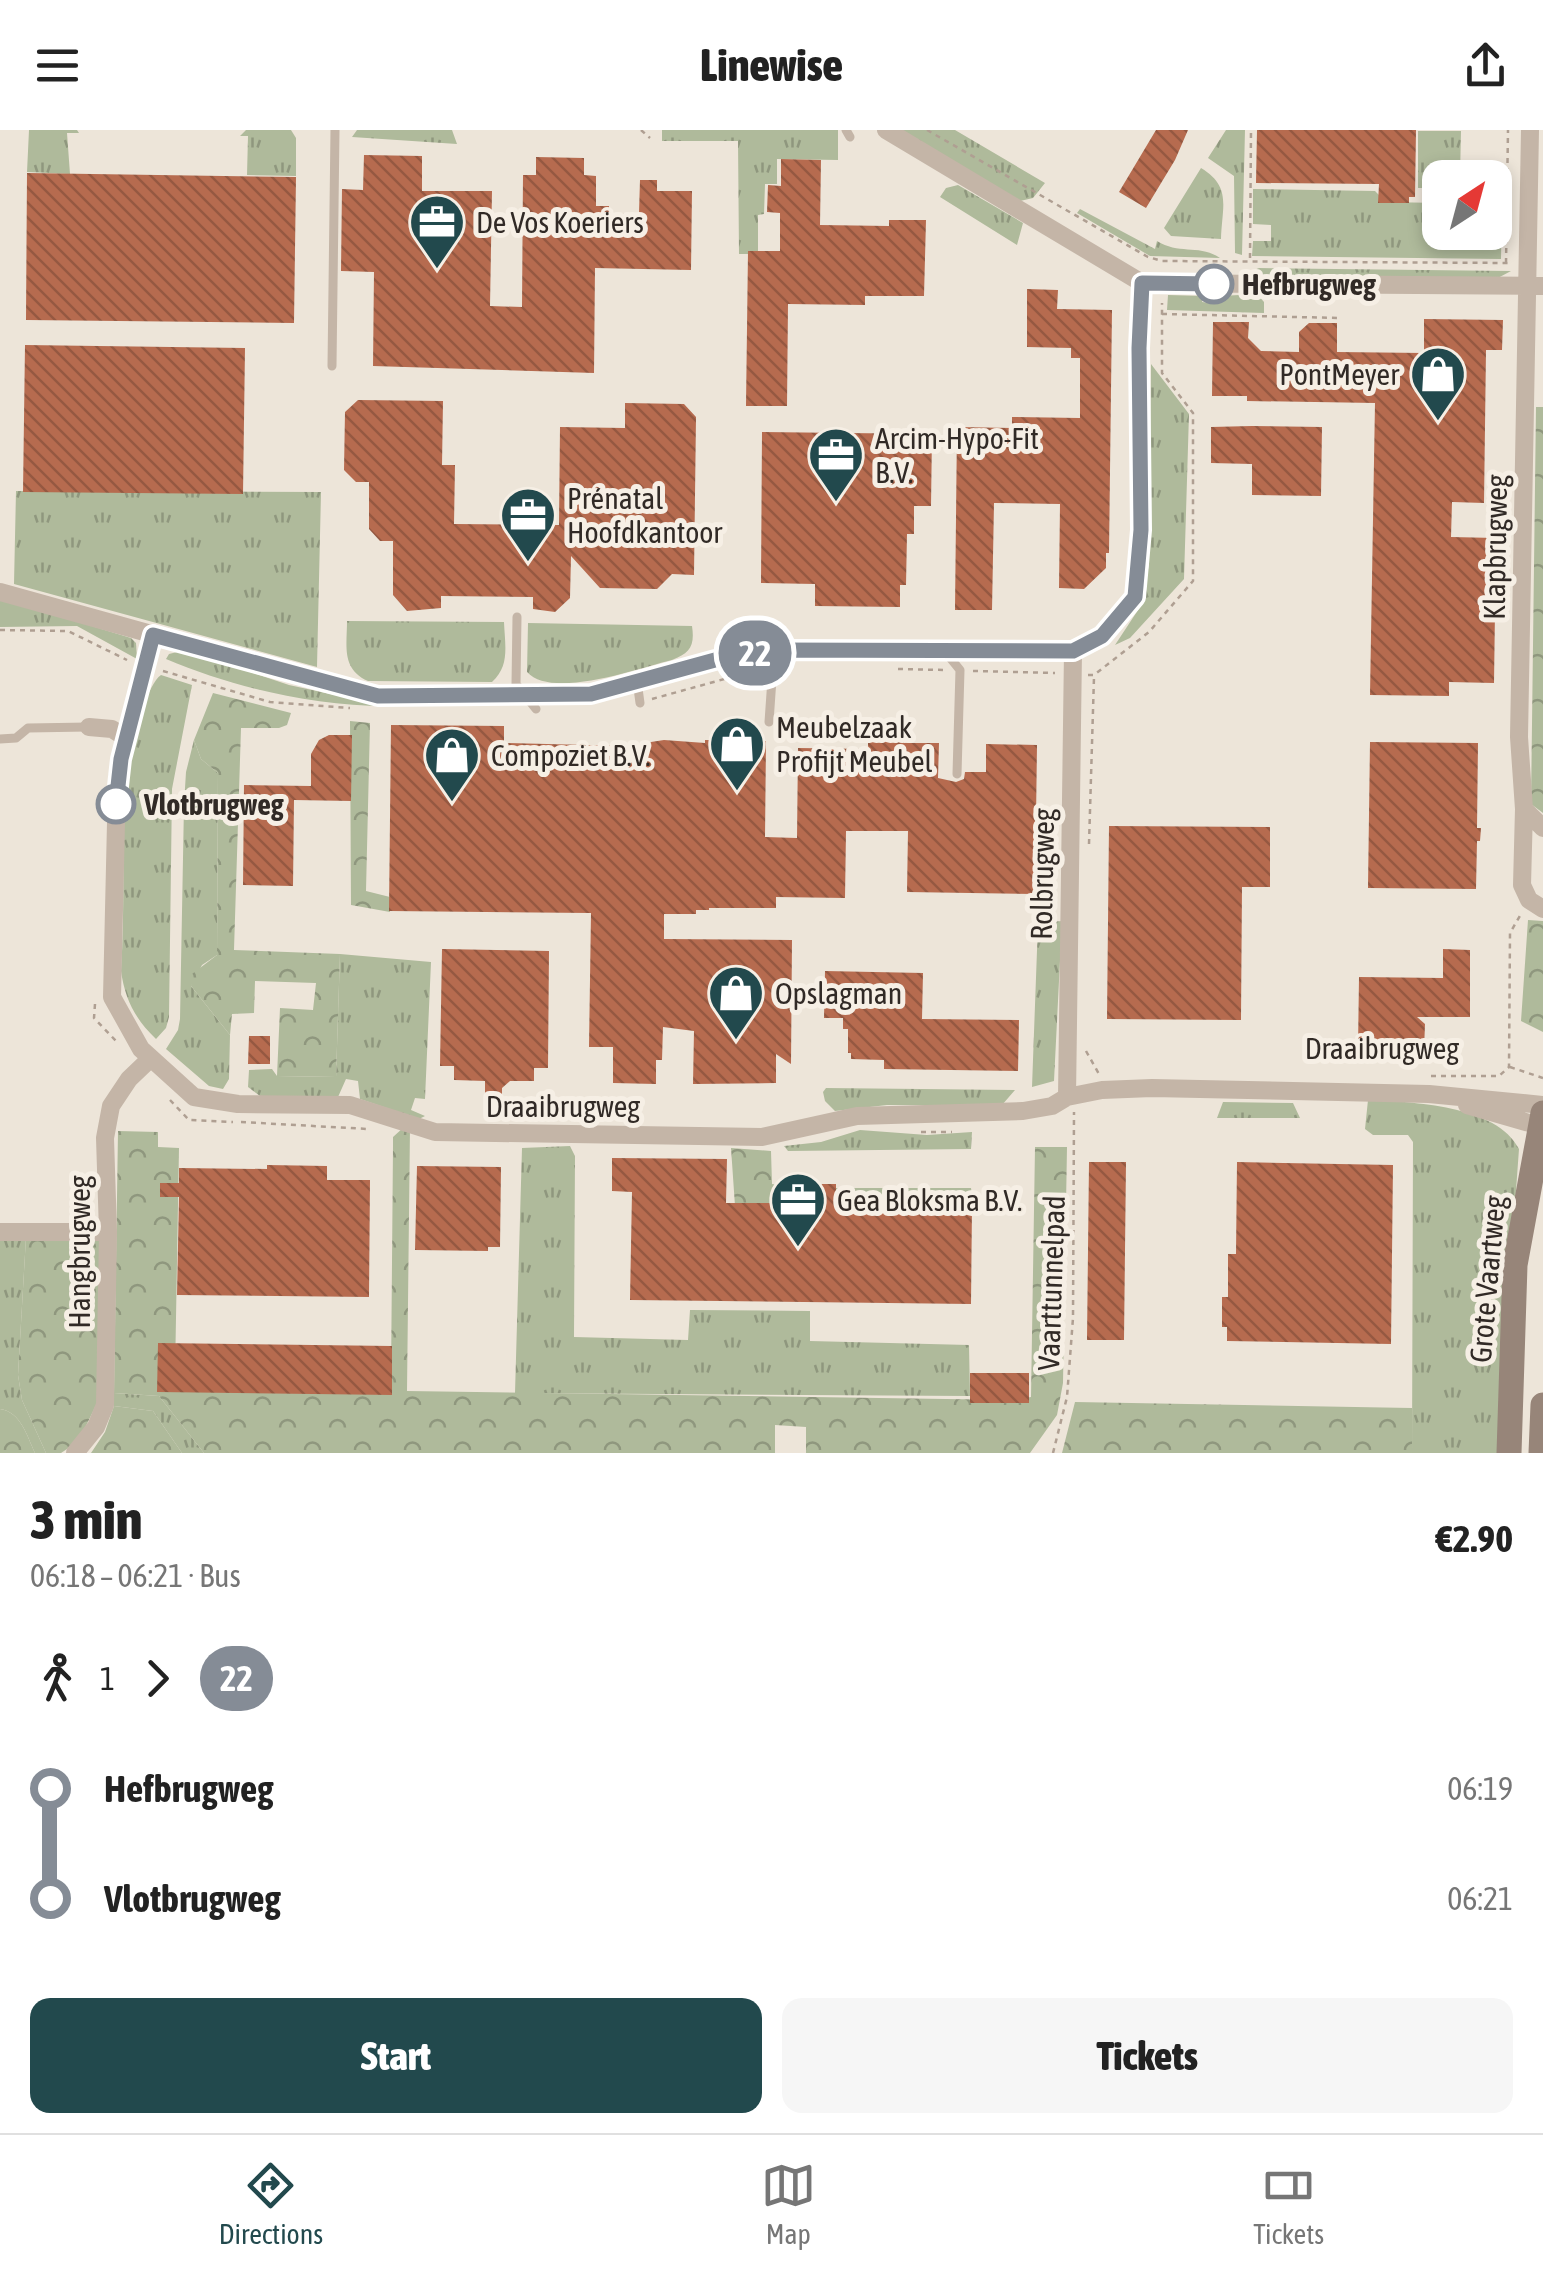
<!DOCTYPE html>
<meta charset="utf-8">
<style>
body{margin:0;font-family:"Asap Condensed",sans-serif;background:#f6f6f6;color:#222;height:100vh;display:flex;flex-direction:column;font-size:38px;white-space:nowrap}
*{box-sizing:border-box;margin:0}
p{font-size:32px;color:#767676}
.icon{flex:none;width:55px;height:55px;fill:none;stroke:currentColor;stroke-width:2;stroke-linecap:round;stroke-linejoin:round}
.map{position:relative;height:1323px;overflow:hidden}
.details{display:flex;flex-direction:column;background:#fff;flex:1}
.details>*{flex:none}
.badge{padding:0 20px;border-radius:32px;font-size:35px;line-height:65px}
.needle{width:65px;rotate:36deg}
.tools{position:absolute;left:1422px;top:30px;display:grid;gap:20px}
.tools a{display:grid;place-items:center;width:90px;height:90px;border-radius:20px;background:#fff;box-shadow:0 5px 15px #0003;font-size:50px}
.map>.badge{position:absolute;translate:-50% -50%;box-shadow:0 0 0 5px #fff}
.legs{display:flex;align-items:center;gap:15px;height:110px;padding:0 30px;font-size:32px}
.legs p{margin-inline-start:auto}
.overview{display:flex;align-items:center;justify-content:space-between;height:170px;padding:0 30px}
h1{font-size:55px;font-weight:800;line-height:75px}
.button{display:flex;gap:20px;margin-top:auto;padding:20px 30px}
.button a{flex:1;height:115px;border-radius:20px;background:#22494d;color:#fff;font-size:40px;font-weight:800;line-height:115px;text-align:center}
.button a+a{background:#f6f6f6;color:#222}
ul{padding:0 30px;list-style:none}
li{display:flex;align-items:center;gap:35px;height:110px;font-size:38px}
li i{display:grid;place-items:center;width:15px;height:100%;margin:0 12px;background:currentColor}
li i::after{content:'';width:25px;height:25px;margin:-12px;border:8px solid;border-radius:50%;background:#fff}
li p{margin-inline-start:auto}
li:first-child i{background:linear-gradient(#0000 50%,currentColor 0)}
li:last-child i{background:linear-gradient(currentColor 50%,#0000 0)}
header{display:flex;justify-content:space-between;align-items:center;height:130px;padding:0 30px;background:#fff;font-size:45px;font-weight:800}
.tabs{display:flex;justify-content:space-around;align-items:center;height:140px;border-top:2px solid #e0e0e0;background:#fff;font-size:28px;color:#767676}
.tabs a{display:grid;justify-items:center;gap:5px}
.tabs .on{color:#22494d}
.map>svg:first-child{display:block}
</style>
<header><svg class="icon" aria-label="menu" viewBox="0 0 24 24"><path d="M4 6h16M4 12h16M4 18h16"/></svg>Linewise<svg class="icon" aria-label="share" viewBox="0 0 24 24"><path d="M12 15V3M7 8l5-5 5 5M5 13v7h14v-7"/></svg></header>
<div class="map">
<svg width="1543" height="1323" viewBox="0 0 1543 1323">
<defs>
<pattern id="grass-tufts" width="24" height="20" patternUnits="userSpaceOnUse" patternTransform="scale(2.5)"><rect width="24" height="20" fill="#afba9b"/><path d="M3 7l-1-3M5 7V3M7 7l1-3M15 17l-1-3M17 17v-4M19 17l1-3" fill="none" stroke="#8f977e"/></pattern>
<pattern id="forest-crowns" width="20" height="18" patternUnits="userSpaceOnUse" patternTransform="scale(2.5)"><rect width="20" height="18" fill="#afba9b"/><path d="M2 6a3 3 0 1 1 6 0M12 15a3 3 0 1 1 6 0" fill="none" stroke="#8f977e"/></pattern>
<pattern id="building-back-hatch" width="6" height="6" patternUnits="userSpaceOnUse" patternTransform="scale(2.5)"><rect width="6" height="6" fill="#b66b4f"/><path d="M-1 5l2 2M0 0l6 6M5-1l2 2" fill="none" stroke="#955841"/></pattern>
</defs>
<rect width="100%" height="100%" fill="#ede5d9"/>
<path fill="url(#grass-tufts)" d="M 29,0 L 77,0 L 79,3 L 67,3 L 70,44 L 27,42 Z
M 246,0 L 291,0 L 296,8 L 296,46 L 247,45 L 248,6 L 240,6 Z
M 357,0 L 452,0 L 457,14 L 352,7 Z
M 662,0 L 838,0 L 838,30 L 777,29 L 777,54 L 765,54 L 764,84 L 758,85 L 758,124 L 739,124 L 738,11 L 662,11 Z
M 901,0 L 955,0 L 1045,53 L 1033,68 L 1020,71 Z
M 1226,0 L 1245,0 L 1242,125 L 1235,123 L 1234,46 L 1208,28 Z
M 1418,1 L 1461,1 L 1460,47 L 1440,48 L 1440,58 L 1418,58 Z
M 1201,38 C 1232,57 1222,76 1221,109 L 1171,106 L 1164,98 Z
M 958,55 L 1023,93 L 1017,115 L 940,67 L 946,58 Z
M 1253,59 L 1375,61 L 1386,72 L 1440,73 L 1440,102 L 1495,102 L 1495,73 L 1502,73 L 1501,129 L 1252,126 L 1253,111 L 1271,111 L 1271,95 L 1253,94 Z
M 1080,79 L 1155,119 L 1157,111 C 1179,125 1200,114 1220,128 L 1150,126 L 1077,83 Z
M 1254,140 L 1259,138 L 1511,141 L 1496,149 L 1263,145 L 1255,145 Z
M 1257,164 L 1264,172 L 1264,183 L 1167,180 L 1168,165 L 1203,166 L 1202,172 L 1218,174 L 1221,166 Z
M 1151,234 L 1189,284 L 1184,449 L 1130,508 L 1115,515 L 1140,477 L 1149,435 Z
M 16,361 L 321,362 L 317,537 L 14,454 Z
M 0,468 L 131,508 L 136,513 L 137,529 L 77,496 L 0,497 Z
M 347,491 L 504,492 C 505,516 510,536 492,552 L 368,551 C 341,539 347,516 347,491 Z
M 528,493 L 692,496 C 695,516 690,523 672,530 C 639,538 552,570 527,542 Z
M 185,520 L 289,555 L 386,576 C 311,575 235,558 166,529 L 169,524 Z
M 161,545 L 192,555 L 172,659 L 169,887 L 166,898 L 156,909 C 135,889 125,869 121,841 C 125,781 122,722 125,662 C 126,639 143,557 161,545 Z
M 194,610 L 201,629 L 218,643 L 217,825 L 202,835 L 191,856 L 230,905 L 229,949 L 223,959 L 209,956 L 166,919 L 178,900 L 180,889 L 184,674 L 186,642 Z
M 1062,791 L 1054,951 L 1032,957 L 1038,793 Z
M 340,824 L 431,832 L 425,969 L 415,968 L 411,980 L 425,986 L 419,989 L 360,969 L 358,951 L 346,949 L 338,967 L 260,966 L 248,957 L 249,940 L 272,939 L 277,946 L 336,947 Z
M 826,958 L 1015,960 L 1002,975 L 887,975 L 835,981 L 825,971 L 823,962 Z
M 1368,970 C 1412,972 1497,975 1519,1019 L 1497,1323 L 1412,1323 L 1413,1012 L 1408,1005 L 1373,1005 L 1365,999 Z
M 1223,972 L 1293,973 L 1300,988 L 1217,988 Z
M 860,1000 L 927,1005 L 972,1002 L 971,1019 L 788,1021 L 784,1016 L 821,1012 Z
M 570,1016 L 575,1026 L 574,1207 L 688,1210 L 690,1180 L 810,1181 L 810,1211 L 969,1215 L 970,1266 L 515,1263 L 522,1018 Z
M 0,1107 L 26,1107 L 18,1245 L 22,1270 L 46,1323 L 35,1323 C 27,1306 21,1282 0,1279 Z
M 114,1263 L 159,1266 L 204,1323 L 182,1323 L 153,1281 L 114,1276 Z"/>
<path fill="url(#forest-crowns)" d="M 1536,277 L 1543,277 L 1543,683 L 1531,674 Z
M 213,563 L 291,583 L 287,595 L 279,598 L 241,598 L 234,820 L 340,824 L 336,947 L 277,946 L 280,878 L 313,880 L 316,853 L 255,851 L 254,883 L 232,884 L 230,905 L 191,856 L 192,844 L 217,825 L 218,643 L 201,629 L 194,610 Z
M 350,591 L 370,593 L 366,761 L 390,767 L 390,782 L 351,775 Z
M 1528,790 L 1543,791 L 1543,902 L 1521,891 Z
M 404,997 L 410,997 L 407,1261 L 1013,1270 L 1031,1267 L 1035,1017 L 1067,1017 L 1063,1253 L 1057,1285 L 1030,1323 L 806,1323 L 806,1297 L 775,1295 L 775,1323 L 204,1323 L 159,1266 L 114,1263 L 118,1001 L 158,1002 L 158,1017 L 179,1018 L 175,1245 L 391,1248 L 393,1016 L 393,1007 Z
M 731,1018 L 771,1021 L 772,1054 L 789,1057 L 789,1075 L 735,1076 Z
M 836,1058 L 971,1058 L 974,1079 L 836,1078 Z
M 26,1107 L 102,1108 L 99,1269 L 85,1298 L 70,1317 L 61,1323 L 46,1323 L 22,1270 L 18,1245 Z
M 1075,1272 L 1412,1278 L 1412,1323 L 1062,1323 Z
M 114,1276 L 153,1281 L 182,1323 L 91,1323 L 105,1302 Z
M 0,1279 C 21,1282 27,1306 35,1323 L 0,1323 Z"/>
<path fill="url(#building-back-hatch)" d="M 1156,0 L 1188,0 L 1175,30 L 1146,78 L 1119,62 Z
M 1257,0 L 1416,0 L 1415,67 L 1409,67 L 1409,73 L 1378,73 L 1379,54 L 1256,53 Z
M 364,25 L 422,26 L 422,61 L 492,61 L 490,176 L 522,177 L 523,45 L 536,45 L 536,27 L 584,28 L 584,45 L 596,46 L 596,76 L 609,76 L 609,83 L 639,83 L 640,50 L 657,50 L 657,61 L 692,61 L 691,140 L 595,138 L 594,243 L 373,236 L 374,142 L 341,141 L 342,59 L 363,60 Z
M 781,29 L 821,30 L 820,95 L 889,96 L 889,90 L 926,90 L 924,166 L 865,166 L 865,175 L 788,174 L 787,276 L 746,276 L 748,121 L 780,121 L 780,83 L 767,82 L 768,55 L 781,56 Z
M 27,43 L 296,47 L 294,193 L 26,190 Z
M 1027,159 L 1058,160 L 1057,179 L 1112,180 L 1109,423 L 1106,423 L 1106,438 L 1084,459 L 1059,458 L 1060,374 L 994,373 L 992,480 L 955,480 L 957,297 L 1012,298 L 1012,287 L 1080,288 L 1080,228 L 1071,228 L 1071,218 L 1027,217 Z
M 1424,189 L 1503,190 L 1502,220 L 1486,220 L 1484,373 L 1452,372 L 1451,407 L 1496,408 L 1494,553 L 1449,552 L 1449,566 L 1370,565 L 1375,273 L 1247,271 L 1247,266 L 1212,266 L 1213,192 L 1249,192 L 1248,208 L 1261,221 L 1299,222 L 1299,202 L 1309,193 L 1337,193 L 1337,222 L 1424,223 Z
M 25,215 L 245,218 L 243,364 L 23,362 Z
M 358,270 L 443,271 L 442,335 L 455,335 L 454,394 L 559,395 L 560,297 L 625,298 L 625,273 L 684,274 L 696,287 L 694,445 L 672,444 L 657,459 L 600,458 L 571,426 L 570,468 L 555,482 L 533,479 L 533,467 L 441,466 L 441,478 L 407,481 L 393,465 L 393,411 L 380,411 L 369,399 L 369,352 L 356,352 L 344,340 L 345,282 Z
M 1252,296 L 1322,297 L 1321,366 L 1252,365 L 1252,334 L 1211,333 L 1211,297 Z
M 762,302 L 932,304 L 931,376 L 914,376 L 914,404 L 907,404 L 906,455 L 900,455 L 900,477 L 815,476 L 815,454 L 761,453 Z
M 391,595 L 504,596 L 504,613 L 625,616 L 625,635 L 651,612 L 664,610 L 705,613 L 705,610 L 766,611 L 765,707 L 797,708 L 798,618 L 868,619 L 868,595 L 904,595 L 904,613 L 939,613 L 938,648 L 956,652 L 964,649 L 965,642 L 986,642 L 986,614 L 1037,615 L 1035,764 L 907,762 L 908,701 L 846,701 L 845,768 L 776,767 L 776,778 L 709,778 L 709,780 L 696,780 L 696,784 L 664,784 L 664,809 L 792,810 L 791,934 L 776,924 L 776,953 L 693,954 L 694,901 L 663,897 L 662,930 L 656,930 L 656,954 L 613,953 L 613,917 L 589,917 L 591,783 L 389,781 Z
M 329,605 L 352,605 L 351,671 L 294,670 L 293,756 L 243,755 L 244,655 L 311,656 L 311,624 L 319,610 Z
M 1370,612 L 1478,613 L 1477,698 L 1481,698 L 1480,711 L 1477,711 L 1476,759 L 1368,758 Z
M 1109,696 L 1270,697 L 1270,757 L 1242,757 L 1241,890 L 1107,889 Z
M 442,819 L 549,821 L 548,938 L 534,938 L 534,951 L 510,951 L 502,958 L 502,973 L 485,973 L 485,951 L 454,950 L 454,936 L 440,936 Z
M 1443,819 L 1470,820 L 1470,887 L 1417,887 L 1425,894 L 1424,920 L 1358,919 L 1359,847 L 1443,848 Z
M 825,841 L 923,843 L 922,889 L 1019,890 L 1018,941 L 884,939 L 884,930 L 851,929 L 851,923 L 848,923 L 848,899 L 843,899 L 843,888 L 824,888 Z
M 249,906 L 270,906 L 270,934 L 248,934 Z
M 612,1028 L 727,1029 L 726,1073 L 790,1073 L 790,1054 L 836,1054 L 836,1074 L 972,1076 L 971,1174 L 630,1170 L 632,1062 L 612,1061 Z
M 1089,1032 L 1126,1032 L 1124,1210 L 1087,1210 Z
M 1237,1032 L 1393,1035 L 1391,1214 L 1227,1211 L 1227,1197 L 1222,1197 L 1222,1167 L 1228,1167 L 1228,1124 L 1236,1124 Z
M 267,1035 L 327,1036 L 327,1050 L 370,1050 L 369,1167 L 177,1165 L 179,1067 L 160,1067 L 160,1053 L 179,1053 L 179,1038 L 267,1039 Z
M 417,1036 L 501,1037 L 500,1117 L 488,1117 L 488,1121 L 415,1120 Z
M 158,1213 L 392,1216 L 392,1265 L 157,1262 Z
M 970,1243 L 1029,1243 L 1029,1273 L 970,1273 Z"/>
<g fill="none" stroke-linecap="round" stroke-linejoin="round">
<path stroke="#af9f92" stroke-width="2.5" stroke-dasharray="5 5" stroke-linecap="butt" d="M 641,0 L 650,8
M 927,0 L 1148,127 L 1162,131 L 1511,133
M 1474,48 L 1479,45 L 1483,48
M 1422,64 L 1440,64
M 1495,67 L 1506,70
M 1250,128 L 1251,0
M 1506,133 L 1508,0
M 1162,184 L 1340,188
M 0,500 L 68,501 L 127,530
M 898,539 L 945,540
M 163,541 L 270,572 L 350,578
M 973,541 L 1055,543
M 1088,545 L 1094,545 L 1149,502 L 1193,451 L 1193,283 L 1162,243 L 1162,173
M 652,569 L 746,543
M 1089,714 L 1094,547
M 95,874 L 94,888 L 117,912
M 1086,921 L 1099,944
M 1510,937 L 1543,948
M 1431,946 L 1499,946 L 1509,937 L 1510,803 L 1521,784
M 170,970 L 189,990 L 233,992
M 241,992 L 368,999
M 921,1002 L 952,1002
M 1053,1323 L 1067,1267 L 1073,1188 L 1074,982"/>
<path stroke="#c4b5a7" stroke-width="9" d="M 846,0 L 850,7
M 332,236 L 335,0
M 517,487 L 516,554 L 536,579
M 947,524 L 960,540 L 957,644
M 637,551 L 640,573
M 769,592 L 774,520
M 0,609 L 16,608 L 28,598 L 88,597"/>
<path stroke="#c4b5a7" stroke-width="18" d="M 886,0 L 1142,153 L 1543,156
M 1530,0 L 1519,607 L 1524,679 L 1522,755 L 1529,770 L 1543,779
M 0,462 L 378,567 L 591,564 L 715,530 L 774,520 L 1073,521 L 1102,506 L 1135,467 L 1141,400 L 1139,218 L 1142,153
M 153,505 L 117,649 L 112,867 L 141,919 L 194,967 L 238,974 L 350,975 L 435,1002 L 762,1007 L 857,986 L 1023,981 L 1052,976 L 1067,967 L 1102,960 L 1152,958 L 1429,964 L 1543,975
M 89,597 L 112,599 L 126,608
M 1524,679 L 1543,698
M 1067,967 L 1073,521
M 1467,975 L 1543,997
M 0,1102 L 108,1102
M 75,1323 L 96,1297 L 105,1275 L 108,1102 L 105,1008 L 111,976 L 129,949 L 151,928"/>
<path stroke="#978579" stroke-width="25" d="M 1509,1323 L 1515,1135 L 1543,983
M 1541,1323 L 1543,1275"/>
</g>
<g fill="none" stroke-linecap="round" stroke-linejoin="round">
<g stroke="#fff" stroke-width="22">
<path id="line-1" d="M 116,674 L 121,629 L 153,505 L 378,566 L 591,564 L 715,530 L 774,520 L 1073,521 L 1102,506 L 1135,467 L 1141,400 L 1139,218 L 1142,153 L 1214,154"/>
</g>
<use href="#line-1" stroke="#858c96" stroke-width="15"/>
</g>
<defs>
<g id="office-pin" transform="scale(2.875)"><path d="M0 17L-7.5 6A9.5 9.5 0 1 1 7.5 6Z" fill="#22494d" stroke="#f6efe5"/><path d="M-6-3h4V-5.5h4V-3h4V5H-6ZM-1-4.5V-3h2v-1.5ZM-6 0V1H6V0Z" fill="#fff"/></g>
<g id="shop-pin" transform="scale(2.875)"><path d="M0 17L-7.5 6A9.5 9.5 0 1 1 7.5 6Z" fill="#22494d" stroke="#f6efe5"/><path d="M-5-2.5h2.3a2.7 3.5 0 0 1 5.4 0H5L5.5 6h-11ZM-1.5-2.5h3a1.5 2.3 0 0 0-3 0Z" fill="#fff"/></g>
</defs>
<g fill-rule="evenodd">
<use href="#office-pin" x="437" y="92"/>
<use href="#shop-pin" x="1438" y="244"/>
<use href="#office-pin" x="836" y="325"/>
<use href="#office-pin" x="528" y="385"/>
<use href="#shop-pin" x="737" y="614"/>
<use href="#shop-pin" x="452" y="625"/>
<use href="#shop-pin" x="736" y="863"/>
<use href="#office-pin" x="798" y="1070"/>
</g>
<g fill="#fff" stroke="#858c96" stroke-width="5">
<circle cx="1214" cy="154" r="18"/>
<circle cx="116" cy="674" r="18"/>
</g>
<g text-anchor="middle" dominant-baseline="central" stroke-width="10" stroke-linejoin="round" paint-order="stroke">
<g font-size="30" fill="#312a26" stroke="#f6efe5" text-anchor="start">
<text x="476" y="92">De Vos Koeriers</text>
<text x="1399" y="244" text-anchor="end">PontMeyer</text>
<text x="875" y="308">Arcim-Hypo-Fit<tspan x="875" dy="34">B.V.</tspan></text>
<text x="567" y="368">Prénatal<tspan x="567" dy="34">Hoofdkantoor</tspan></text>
<text x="776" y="597">Meubelzaak<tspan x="776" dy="34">Profijt Meubel</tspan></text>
<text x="491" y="625">Compoziet B.V.</text>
<text x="775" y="863">Opslagman</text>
<text x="837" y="1070">Gea Bloksma B.V.</text>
</g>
<g font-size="30" font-weight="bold" fill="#312a26" stroke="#f6efe5" text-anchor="start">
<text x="1242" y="154">Hefbrugweg</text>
<text x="144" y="674">Vlotbrugweg</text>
</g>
<g font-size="30" fill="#312a26" stroke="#f6efe5">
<text transform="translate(1495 417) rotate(-89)">Klapbrugweg</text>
<text transform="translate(1042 744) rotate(-89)">Rolbrugweg</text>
<text x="1382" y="918">Draaibrugweg</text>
<text x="563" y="976">Draaibrugweg</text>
<text transform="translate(79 1122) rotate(-90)">Hangbrugweg</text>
<text transform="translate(1487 1149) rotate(-85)">Grote Vaartweg</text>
<text transform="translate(1051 1153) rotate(-88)">Vaarttunnelpad</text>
</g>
</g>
</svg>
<div class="tools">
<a><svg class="needle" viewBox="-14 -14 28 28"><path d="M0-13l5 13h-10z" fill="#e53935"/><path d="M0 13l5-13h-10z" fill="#767676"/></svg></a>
</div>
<b class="badge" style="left:755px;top:523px;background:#858c96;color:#fff">22</b>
</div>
<section class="details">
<div class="overview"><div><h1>3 min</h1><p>06:18 – 06:21 · Bus</p></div><b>€2.90</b></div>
<div class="legs"><svg class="icon" aria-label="walk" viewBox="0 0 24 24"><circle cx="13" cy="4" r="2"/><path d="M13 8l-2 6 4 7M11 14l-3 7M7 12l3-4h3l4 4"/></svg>1<svg class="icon" aria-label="forward" viewBox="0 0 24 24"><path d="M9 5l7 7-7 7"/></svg><b class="badge" style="background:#858c96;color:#fff">22</b></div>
<ul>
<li><i style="color:#858c96"></i><b>Hefbrugweg</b><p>06:19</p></li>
<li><i style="color:#858c96"></i><b>Vlotbrugweg</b><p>06:21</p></li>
</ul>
<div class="button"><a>Start</a><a>Tickets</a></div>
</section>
<nav class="tabs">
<a class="on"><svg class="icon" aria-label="directions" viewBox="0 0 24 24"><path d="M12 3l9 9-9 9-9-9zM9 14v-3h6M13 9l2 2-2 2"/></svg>Directions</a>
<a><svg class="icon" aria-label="map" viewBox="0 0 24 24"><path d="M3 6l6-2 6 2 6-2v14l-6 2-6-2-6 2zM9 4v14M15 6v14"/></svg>Map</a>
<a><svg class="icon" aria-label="tickets" viewBox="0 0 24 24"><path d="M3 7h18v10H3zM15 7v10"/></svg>Tickets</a>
</nav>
